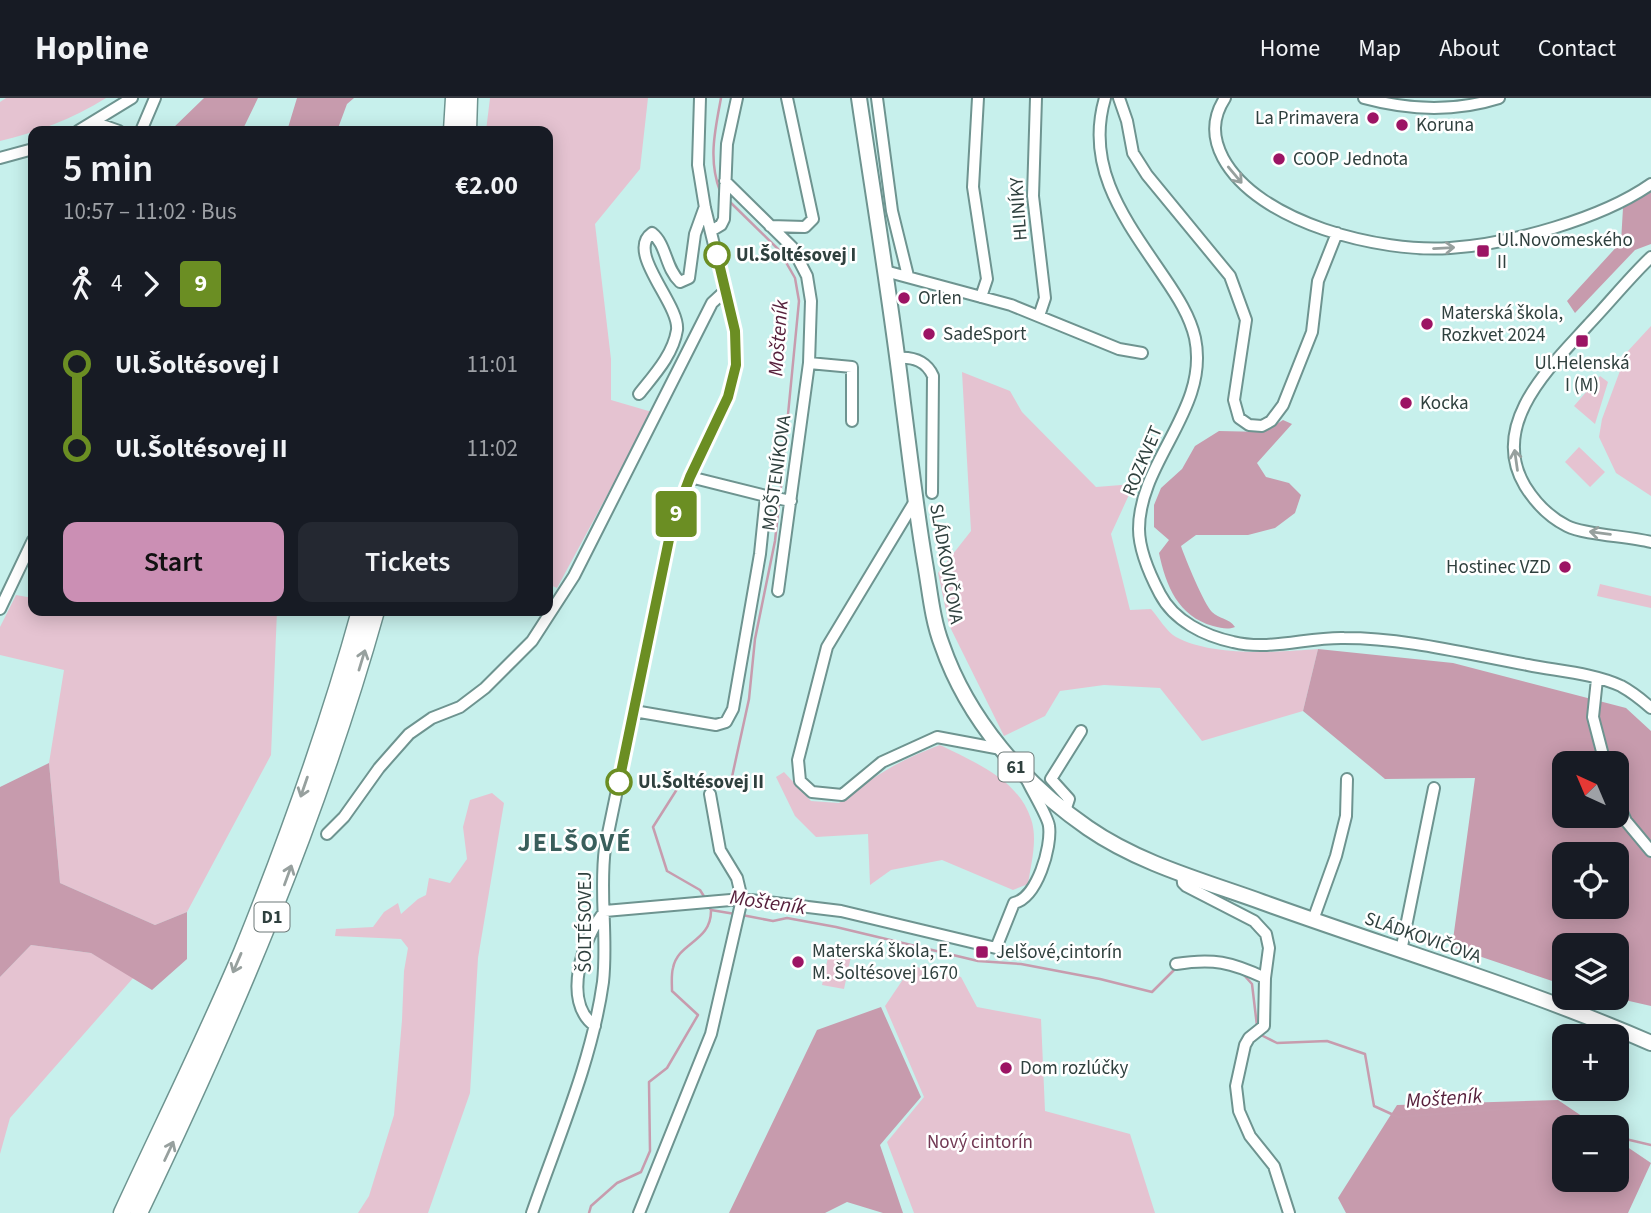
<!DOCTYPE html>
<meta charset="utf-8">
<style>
body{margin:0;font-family:"Source Sans 3",sans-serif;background:#242831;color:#f1f3f6;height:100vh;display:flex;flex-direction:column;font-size:26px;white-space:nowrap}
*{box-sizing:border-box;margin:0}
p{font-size:23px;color:#9ea1a6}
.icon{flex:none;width:38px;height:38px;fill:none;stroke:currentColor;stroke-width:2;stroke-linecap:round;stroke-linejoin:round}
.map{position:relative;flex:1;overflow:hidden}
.drawer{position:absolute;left:28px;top:28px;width:525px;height:490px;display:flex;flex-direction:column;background:#171b24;border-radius:14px;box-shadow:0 4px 18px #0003}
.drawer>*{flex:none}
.badge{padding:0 14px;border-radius:5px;font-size:24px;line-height:46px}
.needle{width:46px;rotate:316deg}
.tools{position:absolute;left:1552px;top:653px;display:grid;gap:14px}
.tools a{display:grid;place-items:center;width:77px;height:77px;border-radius:14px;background:#171b24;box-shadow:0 4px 18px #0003;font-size:35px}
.map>.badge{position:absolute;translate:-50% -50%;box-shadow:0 0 0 4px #fff}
.legs{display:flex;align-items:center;gap:10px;height:77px;padding:0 35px;font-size:23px}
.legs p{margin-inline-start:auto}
.summary{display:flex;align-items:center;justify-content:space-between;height:119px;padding:0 35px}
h1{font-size:38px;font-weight:600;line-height:52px}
.action{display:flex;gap:14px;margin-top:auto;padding:14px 35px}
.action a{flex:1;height:80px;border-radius:14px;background:#cb8fb4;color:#111;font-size:28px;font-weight:600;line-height:80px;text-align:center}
.action a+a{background:#242831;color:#f1f3f6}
ul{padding:0 35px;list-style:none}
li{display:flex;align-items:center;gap:24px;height:84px;font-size:26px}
li i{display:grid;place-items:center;width:10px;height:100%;margin:0 9px;background:currentColor}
li i::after{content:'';width:18px;height:18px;margin:-9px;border:5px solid;border-radius:50%;background:#171b24}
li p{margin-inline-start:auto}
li:first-child i{background:linear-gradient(#0000 50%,currentColor 0)}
li:last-child i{background:linear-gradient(currentColor 50%,#0000 0)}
header{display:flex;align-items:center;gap:42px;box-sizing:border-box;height:98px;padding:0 35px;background:#171b24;border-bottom:2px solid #363941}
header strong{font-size:33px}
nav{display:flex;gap:38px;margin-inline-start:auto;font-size:24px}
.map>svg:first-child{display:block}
</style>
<header>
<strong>Hopline</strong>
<nav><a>Home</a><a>Map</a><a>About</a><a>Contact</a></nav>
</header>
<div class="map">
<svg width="1651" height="1115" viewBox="0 0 1651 1115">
<rect width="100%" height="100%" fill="#c7f0ec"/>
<path fill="#e5c3d1" d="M 6,0 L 106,0 C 73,21 37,34 0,43 L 0,4 Z
M 490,0 L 648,0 L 640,71 L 595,126 L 611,261 L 611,302 L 652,314 L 557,490 L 548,486 L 548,33 L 486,33 Z
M 1651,228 L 1651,398 L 1616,375 L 1599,339 L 1602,321 L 1627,254 Z
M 962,274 L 1010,293 L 1022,314 L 1096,389 L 1134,386 L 1111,436 L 1130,512 L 1151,511 C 1158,519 1167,534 1176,539 C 1212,559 1279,554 1318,551 L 1303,613 L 1202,643 L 1160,590 L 1104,587 L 1060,593 L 1045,618 L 1004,638 L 949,527 L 938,475 L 971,433 Z
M 1600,278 L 1608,284 L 1595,326 L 1574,308 Z
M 1579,349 L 1605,374 L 1590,389 L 1565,364 Z
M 1600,486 L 1651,498 L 1651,510 L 1597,498 Z
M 16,497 L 33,500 L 33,513 L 108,513 L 129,517 L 131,513 L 277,513 L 271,657 L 187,814 L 155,827 L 60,785 L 49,665 L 64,572 L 0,557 L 0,529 Z
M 940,647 C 974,664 1018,681 1031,721 C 1038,741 1031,766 1028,786 L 1013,792 L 942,762 L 891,772 L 870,787 L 868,736 L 816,739 L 795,718 L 776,679 L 784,674 L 811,703 L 839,705 C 875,677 898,663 940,647 Z
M 492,695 L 504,705 L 478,860 L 470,995 L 428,1115 L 358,1115 L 369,1098 L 394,1017 L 402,922 L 404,873 L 408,850 L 401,841 L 335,838 L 336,831 L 373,829 L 384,814 L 398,805 L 401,816 L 418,801 L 426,797 L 429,780 L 450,785 L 467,761 L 463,729 L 470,702 Z
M 31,847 L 91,855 L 134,879 L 10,1020 L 0,1056 L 0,879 Z
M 830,850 L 852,854 L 844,891 L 822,887 Z
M 912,868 L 961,879 L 977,909 L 1041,921 L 1045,1013 L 1130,1036 L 1155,1115 L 914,1115 L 887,1044 L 924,999 L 885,908 Z"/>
<path fill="#c79bad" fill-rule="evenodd" d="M 204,0 L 258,0 L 242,33 L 170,33 Z
M 297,0 L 354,0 L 347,6 L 337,33 L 287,33 Z
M 1651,94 L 1651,146 L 1635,152 L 1575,215 L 1567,203 L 1621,144 L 1623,110 Z
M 1283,322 L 1292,326 L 1257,365 L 1266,379 L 1289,385 L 1301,397 L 1295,415 L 1275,430 L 1248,437 L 1196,437 L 1181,448 C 1185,460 1204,506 1212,514 C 1219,521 1229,520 1235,529 C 1227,532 1222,530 1213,528 C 1178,518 1166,488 1159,455 L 1169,442 L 1154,429 L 1154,407 L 1161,390 L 1182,371 L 1195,348 L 1219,333 L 1264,334 Z
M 1318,551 L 1453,565 L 1626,610 L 1651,633 L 1651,908 L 1616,900 L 1617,847 L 1564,847 L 1564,887 L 1452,849 L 1475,680 L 1385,681 L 1303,613 ZM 1564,665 L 1617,665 L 1617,718 L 1564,718 ZM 1564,756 L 1617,756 L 1617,808 L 1564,808 Z
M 49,665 L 60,785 L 155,827 L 187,814 L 187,861 L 152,892 L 91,855 L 31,847 L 0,879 L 0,689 Z
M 881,909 L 921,999 L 880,1047 L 903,1115 L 883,1115 L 847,1104 L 825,1115 L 729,1115 L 817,932 Z
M 1558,1002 L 1598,1029 L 1564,1029 L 1564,1082 L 1617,1082 L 1617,1042 L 1651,1065 L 1628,1115 L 1346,1115 L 1338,1100 L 1397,1007 Z"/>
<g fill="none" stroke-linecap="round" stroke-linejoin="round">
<path stroke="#c79cae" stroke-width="2.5" d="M 720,93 C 708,62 715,32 721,0
M 729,103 L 779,152 L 795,180 L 799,203 L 780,399
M 705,800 L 700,792 L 667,773 L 653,729 L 679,688 L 730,688 L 749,601 L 755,541 L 775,443 L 779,406
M 709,809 L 711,812 L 735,816
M 742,817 L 773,823 L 787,820 L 836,829 L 978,863 L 1021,866 L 1100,881 L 1152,894 L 1175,871
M 1243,876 L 1252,886 L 1257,928
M 1261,937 L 1277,945 L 1327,943 L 1365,956 L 1374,1008 L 1398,1019 L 1546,1008 L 1587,1029
M 1617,1039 L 1651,1047
M 589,1115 L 591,1108 L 617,1085 L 641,1074 L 650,1053 L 649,984 L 667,970 L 698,917 L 672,893 C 672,886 671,877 673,870 C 678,844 711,844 711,813"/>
<g stroke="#6e9490" stroke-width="14">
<path id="minor" d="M 877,0 L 892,113 L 908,178
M 978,0 L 973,89 L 987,181 L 981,199
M 1036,0 L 1033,98 L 1045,200 L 1039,218
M 1105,0 C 1084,71 1127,124 1164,179 C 1177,198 1190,218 1195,240 C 1210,311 1139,363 1139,431 C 1139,452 1150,477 1160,496 C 1174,523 1205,538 1233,544 C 1270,553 1307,539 1344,540 C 1406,540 1467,556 1528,567 C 1558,573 1593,575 1621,588 C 1632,594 1642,602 1651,610
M 1119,0 L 1127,23 L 1133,55 L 1147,77 L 1230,178 L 1246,222 L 1234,302 L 1239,320 L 1249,327 L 1262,328 L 1271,323 L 1283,307 L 1312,234 L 1318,183 L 1337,135
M 1225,0 C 1212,20 1212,39 1223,60 C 1258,125 1381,155 1450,150 C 1510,146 1601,121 1651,86
M 1364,0 C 1408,12 1455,14 1499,0
M 91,28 L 105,28 L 119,33
M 78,33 L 132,0
M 141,33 L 155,0
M 0,60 L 33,51
M 725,83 L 792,149 L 807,178 L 811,203 L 809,265 L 778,493
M 770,128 L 805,129 L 813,121 L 787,0
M 711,133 L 721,127 L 724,121 L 727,46 L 737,0
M 1651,159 C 1629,180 1610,204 1589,226 C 1551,268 1488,326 1525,388 C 1535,404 1549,419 1567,428 C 1585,437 1628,438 1651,444
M 885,173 L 1011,207 L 1119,251 L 1142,255
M 898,260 C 914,259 926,263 933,278 L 932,395
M 809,265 L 852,269 L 852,323
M 639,296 C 654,277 673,257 677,232 C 680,206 625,154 652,135 C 667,147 665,170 680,184 L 689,180 L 695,136 L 704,111
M 766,398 L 791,403
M 915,403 L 827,549 L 798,662 L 800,683 L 812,694 L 842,697 L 882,664 L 937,639 L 1001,651
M 0,511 L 33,442
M 1597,581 L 1593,619 L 1605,665
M 634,613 L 716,627 L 726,624 L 733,611 L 760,456 L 766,398 L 690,379
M 1617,703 L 1626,723 L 1651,753
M 1065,713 L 1069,701 L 1051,681 L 1081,633
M 327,736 L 344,719 L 379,670 L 409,636 L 432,620 L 460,609 L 485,590 L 532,543 L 574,478 L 712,205 L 725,193
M 1182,775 L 1183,785 L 1186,788 L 1254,823 L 1266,836 L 1269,850 L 1265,880 L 1264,928 L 1249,940 L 1245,947 L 1236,988 L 1239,1013 L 1250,1038 L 1274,1068 L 1289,1115
M 1313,822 L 1336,758 L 1346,718 L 1347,681
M 1401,853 L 1434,690
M 1176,866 C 1213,860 1231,864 1265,880
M 595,928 C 561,904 583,839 605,813 L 742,801 L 841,813 L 996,850 L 1014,805 C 1037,800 1052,749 1049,728 C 1048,719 1032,693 1027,682
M 532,1115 C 558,1040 592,963 603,884 C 608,839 599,794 605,750 L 672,427 L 690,379 L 728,300 L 736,267 L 735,233 L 705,110 L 698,67 L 700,0
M 639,1115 L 711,936 L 742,801 L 737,780 L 720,752 L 710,696"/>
</g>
<g stroke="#6e9490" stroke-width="18">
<path id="major" d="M 859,0 C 874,102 891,203 903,305 C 910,359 916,412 925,465 C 930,493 932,521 942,547 C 968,622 1024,686 1088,730 C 1140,766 1204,783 1262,804 C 1392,851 1525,890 1651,945"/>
</g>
<g stroke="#6e9490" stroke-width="19">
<path id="highway" d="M 452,33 L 454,0
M 468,33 L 469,0
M 122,1115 C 162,1028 205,942 242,854 C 287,743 328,629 360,513
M 139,1115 C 233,919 317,723 376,513"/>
</g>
<use href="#minor" stroke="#fff" stroke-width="10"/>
<use href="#major" stroke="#fff" stroke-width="14"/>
<use href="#highway" stroke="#fff" stroke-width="16"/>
</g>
<defs><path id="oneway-shaft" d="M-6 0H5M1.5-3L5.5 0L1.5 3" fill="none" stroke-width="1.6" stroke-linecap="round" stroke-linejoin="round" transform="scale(1.75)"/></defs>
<g stroke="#97a09e">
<use href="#oneway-shaft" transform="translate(1235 77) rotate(50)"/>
<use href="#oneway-shaft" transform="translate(1444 150) rotate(-3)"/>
<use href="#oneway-shaft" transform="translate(1516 362) rotate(-98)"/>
<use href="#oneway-shaft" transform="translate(1600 435) rotate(-173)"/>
<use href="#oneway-shaft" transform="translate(362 562) rotate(-73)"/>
<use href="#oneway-shaft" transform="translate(304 689) rotate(109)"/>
<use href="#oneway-shaft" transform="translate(288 777) rotate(-70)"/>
<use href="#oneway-shaft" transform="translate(237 865) rotate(113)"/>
<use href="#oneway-shaft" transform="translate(169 1053) rotate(-65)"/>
</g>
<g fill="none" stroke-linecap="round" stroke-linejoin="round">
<g stroke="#fff" stroke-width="16">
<path id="line-1" d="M 619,684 L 672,427 L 690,379 L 728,299 L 736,267 L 735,233 L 717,157"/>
</g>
<use href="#line-1" stroke="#6b8e23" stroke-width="10"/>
</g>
<g fill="#9c1464" stroke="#fff" stroke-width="2.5">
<circle cx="1373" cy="20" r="7"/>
<circle cx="1402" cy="27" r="7"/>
<circle cx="1279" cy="61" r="7"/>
<rect x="1476" y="146" width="14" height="14" rx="3.5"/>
<circle cx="904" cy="200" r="7"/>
<circle cx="1427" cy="226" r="7"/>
<circle cx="929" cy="236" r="7"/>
<rect x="1575" y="236" width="14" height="14" rx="3.5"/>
<circle cx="1406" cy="305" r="7"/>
<circle cx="1565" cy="469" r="7"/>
<rect x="975" y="847" width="14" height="14" rx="3.5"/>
<circle cx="798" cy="864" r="7"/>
<circle cx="1006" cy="970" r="7"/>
</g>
<g fill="#fff" stroke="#6b8e23" stroke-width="3.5">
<circle cx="717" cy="157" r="12"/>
<circle cx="619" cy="684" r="12"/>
</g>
<g text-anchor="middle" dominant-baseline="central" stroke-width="5" stroke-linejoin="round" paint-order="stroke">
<g fill="#fff" stroke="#6d7978" stroke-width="2">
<rect x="998.5" y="654.5" width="35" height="29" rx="5"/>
<rect x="254.5" y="804.5" width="35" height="29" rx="5"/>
</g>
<g font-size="18" font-weight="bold" fill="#2f403e">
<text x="1016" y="669">61</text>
<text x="272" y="819">D1</text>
</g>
<g font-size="19" fill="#2f403e" stroke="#fff" text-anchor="start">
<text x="1359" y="20" text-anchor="end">La Primavera</text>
<text x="1416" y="27">Koruna</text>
<text x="1293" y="61">COOP Jednota</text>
<text x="1497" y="142">Ul.Novomeského<tspan x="1497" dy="22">II</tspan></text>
<text x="918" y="200">Orlen</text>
<text x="1441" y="215">Materská škola,<tspan x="1441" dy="22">Rozkvet 2024</tspan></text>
<text x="943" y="236">SadeSport</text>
<text x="1582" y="265" text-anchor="middle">Ul.Helenská<tspan x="1582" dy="22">I (M)</tspan></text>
<text x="1420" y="305">Kocka</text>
<text x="1551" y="469" text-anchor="end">Hostinec VZD</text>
<text x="812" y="853">Materská škola, E.<tspan x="812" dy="22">M. Šoltésovej 1670</tspan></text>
<text x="996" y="854">Jelšové,cintorín</text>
<text x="1020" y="970">Dom rozlúčky</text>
</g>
<g font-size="19" fill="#2f403e" stroke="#fff">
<text transform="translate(1019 111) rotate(-94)">HLINÍKY</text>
<text transform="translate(1143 363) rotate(-67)">ROZKVET</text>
<text transform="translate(777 375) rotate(-82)">MOŠTENÍKOVA</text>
<text transform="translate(946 466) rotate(80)">SLÁDKOVIČOVA</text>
<text transform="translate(585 824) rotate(-90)">ŠOLTÉSOVEJ</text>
<text transform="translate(1423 840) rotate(19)">SLÁDKOVIČOVA</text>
</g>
<g font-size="19" font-weight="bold" fill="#2f403e" stroke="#fff" text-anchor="start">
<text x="736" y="157">Ul.Šoltésovej I</text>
<text x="638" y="684">Ul.Šoltésovej II</text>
</g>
<g font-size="19" fill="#723954" stroke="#fff">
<text x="980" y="1044">Nový cintorín</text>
</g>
<g font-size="21" font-style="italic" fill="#561f3b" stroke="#fff">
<text transform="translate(778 240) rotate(-86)">Mošteník</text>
<text transform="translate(768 804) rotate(8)">Mošteník</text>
<text transform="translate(1444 1000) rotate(-4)">Mošteník</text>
</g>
<g font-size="26" font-weight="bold" letter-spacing="2" fill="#395e5b" stroke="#fff">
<text x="575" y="744">JELŠOVÉ</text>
</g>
</g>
</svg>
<div class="tools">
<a><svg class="needle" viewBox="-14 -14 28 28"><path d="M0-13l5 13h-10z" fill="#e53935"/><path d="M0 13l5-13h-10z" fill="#9ea1a6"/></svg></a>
<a><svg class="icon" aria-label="locate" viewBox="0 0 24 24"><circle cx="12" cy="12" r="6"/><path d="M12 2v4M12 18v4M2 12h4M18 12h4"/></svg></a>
<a><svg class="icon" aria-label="layers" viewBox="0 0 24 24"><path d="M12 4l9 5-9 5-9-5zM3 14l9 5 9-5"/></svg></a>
<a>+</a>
<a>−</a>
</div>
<b class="badge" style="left:676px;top:416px;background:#6b8e23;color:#fff">9</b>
<section class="drawer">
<div class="summary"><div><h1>5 min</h1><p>10:57 – 11:02 · Bus</p></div><b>€2.00</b></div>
<div class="legs"><svg class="icon" aria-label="walk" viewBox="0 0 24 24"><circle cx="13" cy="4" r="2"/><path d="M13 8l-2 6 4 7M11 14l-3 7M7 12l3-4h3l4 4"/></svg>4<svg class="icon" aria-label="forward" viewBox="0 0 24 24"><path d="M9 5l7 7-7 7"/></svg><b class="badge" style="background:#6b8e23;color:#fff">9</b></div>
<ul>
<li><i style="color:#6b8e23"></i><b>Ul.Šoltésovej I</b><p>11:01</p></li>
<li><i style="color:#6b8e23"></i><b>Ul.Šoltésovej II</b><p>11:02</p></li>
</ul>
<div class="action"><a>Start</a><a>Tickets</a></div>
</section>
</div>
